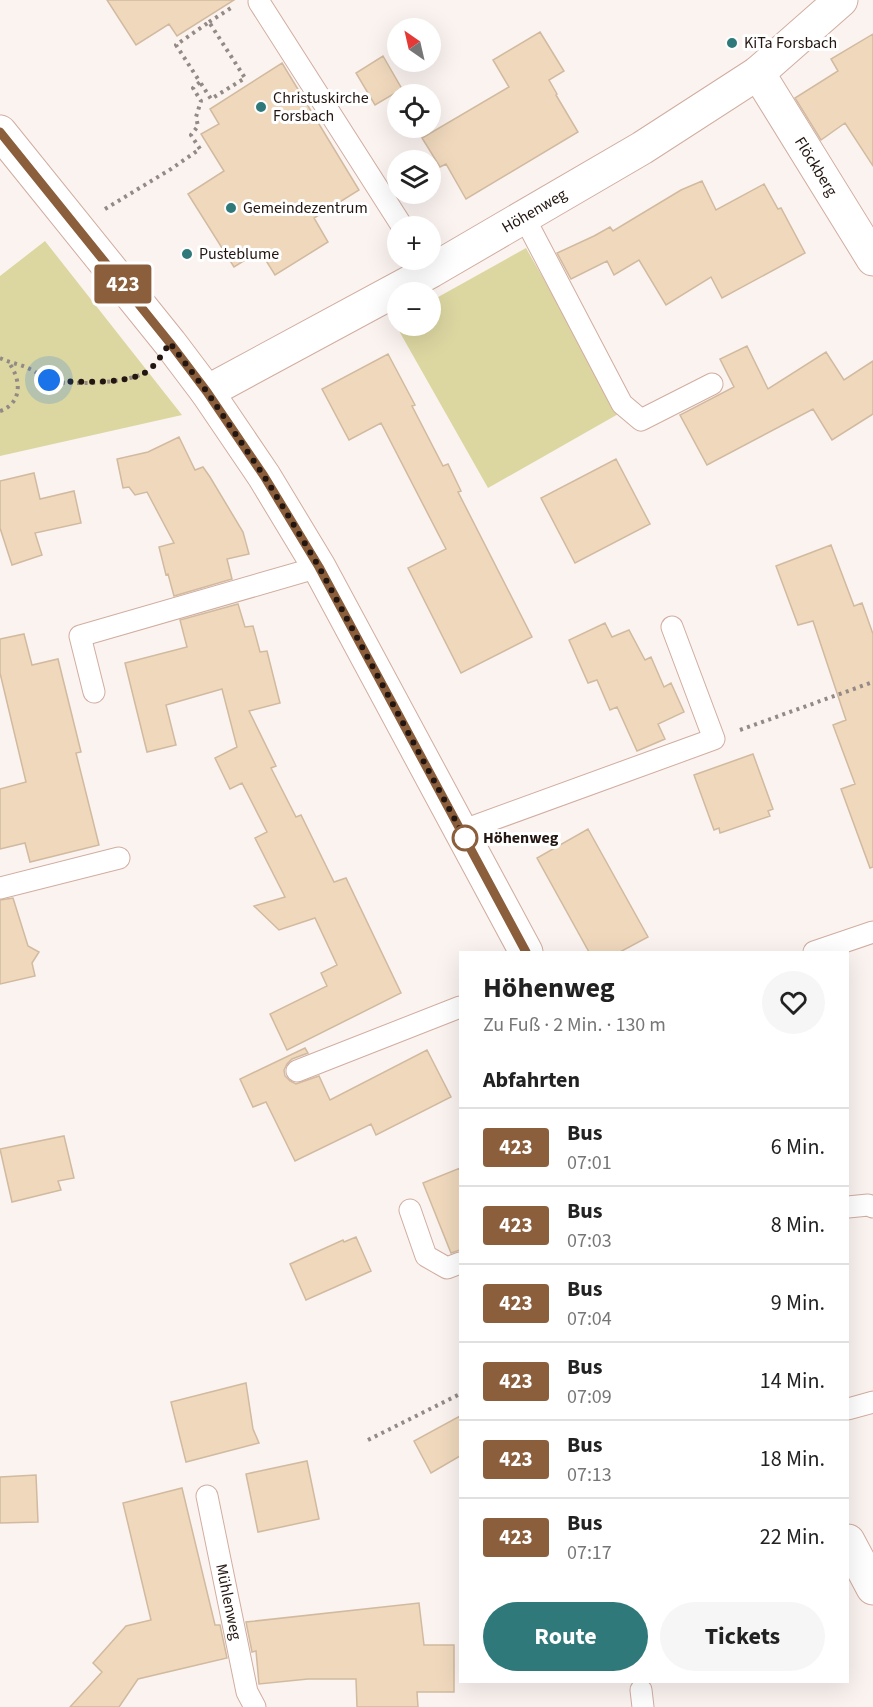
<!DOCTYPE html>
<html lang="de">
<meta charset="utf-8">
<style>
body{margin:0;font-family:"Source Sans 3",sans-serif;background:#f6f6f6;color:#222;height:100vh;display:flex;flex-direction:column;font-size:22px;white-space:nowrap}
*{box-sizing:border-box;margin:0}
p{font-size:20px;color:#767676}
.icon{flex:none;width:33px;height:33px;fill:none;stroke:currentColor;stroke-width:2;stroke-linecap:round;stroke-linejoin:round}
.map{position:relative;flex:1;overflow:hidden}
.details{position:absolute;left:459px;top:951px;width:390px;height:732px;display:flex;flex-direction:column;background:#fff;border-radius:0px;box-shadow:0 6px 24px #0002}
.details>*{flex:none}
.badge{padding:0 12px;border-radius:4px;font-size:21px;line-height:39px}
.needle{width:39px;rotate:326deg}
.fabs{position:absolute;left:387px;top:18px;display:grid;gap:12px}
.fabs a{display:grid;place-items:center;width:54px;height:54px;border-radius:50%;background:#fff;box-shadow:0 6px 24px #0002;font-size:30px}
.you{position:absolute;width:30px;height:30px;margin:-15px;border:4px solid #fff;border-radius:50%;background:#1a73e8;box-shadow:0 0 0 9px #1a73e833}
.map>.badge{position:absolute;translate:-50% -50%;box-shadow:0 0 0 3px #fff}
h2{padding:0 24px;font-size:22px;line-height:54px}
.round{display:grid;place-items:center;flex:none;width:63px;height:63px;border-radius:32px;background:#f6f6f6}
.overview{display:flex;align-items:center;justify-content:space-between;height:102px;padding:0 24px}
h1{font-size:28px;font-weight:700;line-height:45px}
.primary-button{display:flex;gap:12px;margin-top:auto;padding:12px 24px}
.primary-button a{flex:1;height:69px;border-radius:36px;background:#2f797a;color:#fff;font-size:24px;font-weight:700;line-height:69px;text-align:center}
.primary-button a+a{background:#f6f6f6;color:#222}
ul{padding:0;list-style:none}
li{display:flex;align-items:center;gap:18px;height:78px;padding:0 24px;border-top:2px solid #e0e0e0}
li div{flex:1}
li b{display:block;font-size:22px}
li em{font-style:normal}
li .badge{min-width:66px;font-weight:700;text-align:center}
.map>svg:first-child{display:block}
</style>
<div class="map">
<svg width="873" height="1707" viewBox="0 0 873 1707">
<rect width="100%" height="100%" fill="#fbf3f0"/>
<path fill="#dcd7a1" d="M 45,241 L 182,415 L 0,456 L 0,276 Z
M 526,248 L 620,413 L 488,488 L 394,322 L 397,320 L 398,326 L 430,326 L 431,301 Z"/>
<path fill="#efd8bc" stroke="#d1ba9f" stroke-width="1.5" d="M 107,0 L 234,0 L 177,36 L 169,24 L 136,45 Z
M 540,32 L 564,71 L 549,80 L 557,94 L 556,95 L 578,132 L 466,199 L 446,164 L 440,167 L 422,138 L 509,87 L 493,60 Z
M 873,34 L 873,166 L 845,123 L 821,140 L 795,98 L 838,71 L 831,59 Z
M 383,56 L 402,89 L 375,105 L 356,73 Z
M 282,63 L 359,190 L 314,218 L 328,242 L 275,275 L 260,251 L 234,267 L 188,194 L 224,171 L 201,134 L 219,124 L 210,109 Z
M 702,181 L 716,210 L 764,184 L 778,209 L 781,208 L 805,253 L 722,298 L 711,277 L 666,305 L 639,260 L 614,275 L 607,261 L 571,279 L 557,253 L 594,236 L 610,227 L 613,231 L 681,190 Z
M 747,346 L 768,389 L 826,352 L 844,380 L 873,361 L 873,414 L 832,440 L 813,409 L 707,465 L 680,415 L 734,387 L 720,359 Z
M 388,354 L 415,405 L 412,406 L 443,466 L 448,464 L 461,491 L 458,492 L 532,637 L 461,673 L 408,568 L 446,549 L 381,423 L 349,440 L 322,389 Z
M 179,437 L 195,470 L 203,467 L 210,477 L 243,532 L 249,554 L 227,559 L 232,579 L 174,596 L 168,574 L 166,575 L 159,547 L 174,543 L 147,492 L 135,495 L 129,487 L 123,488 L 117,459 L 148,452 Z
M 616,459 L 650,524 L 575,563 L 541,498 Z
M 34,473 L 40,499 L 74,491 L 81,523 L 35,533 L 42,555 L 12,565 L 0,528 L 0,481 Z
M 831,545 L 854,606 L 862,603 L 873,634 L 873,867 L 870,868 L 841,789 L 855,784 L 833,725 L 846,720 L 813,621 L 798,625 L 776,566 Z
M 238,604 L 245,627 L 253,626 L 260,652 L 267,651 L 280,703 L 249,711 L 276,766 L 271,768 L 296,817 L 301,815 L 334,882 L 346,878 L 401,993 L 287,1050 L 270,1014 L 327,986 L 321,973 L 337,965 L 315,918 L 279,930 L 254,906 L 285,897 L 255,838 L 267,832 L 242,783 L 230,789 L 215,758 L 237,747 L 222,689 L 166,705 L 176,745 L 147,752 L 125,663 L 187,647 L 180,620 Z
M 605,623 L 612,637 L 629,630 L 645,660 L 651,657 L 664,687 L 671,683 L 684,712 L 658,724 L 665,739 L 637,751 L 617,707 L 610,710 L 597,680 L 588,683 L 569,640 Z
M 24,634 L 32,665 L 58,659 L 81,752 L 76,753 L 99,845 L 30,862 L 25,843 L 0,849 L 0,789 L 26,782 L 0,673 L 0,639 Z
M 753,754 L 773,809 L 768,811 L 770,816 L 720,833 L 719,828 L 714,830 L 694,775 Z
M 588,829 L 648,937 L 620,952 L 589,952 L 537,858 Z
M 13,898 L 28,946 L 39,952 L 32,963 L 35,976 L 0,984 L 0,900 Z
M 305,1048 L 308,1053 L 292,1059 L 287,1064 L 284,1070 L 285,1076 L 290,1081 L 296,1084 L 319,1076 L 330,1100 L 427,1050 L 451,1097 L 376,1135 L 371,1124 L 295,1161 L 266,1102 L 253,1107 L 240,1079 Z
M 64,1136 L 74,1178 L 58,1181 L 61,1190 L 12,1202 L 0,1149 Z
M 460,1168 L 460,1250 L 451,1253 L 423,1183 Z
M 356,1237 L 371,1271 L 306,1300 L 290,1264 L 343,1240 L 344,1242 Z
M 246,1383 L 253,1429 L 259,1443 L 186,1462 L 171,1402 Z
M 460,1416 L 460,1456 L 431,1473 L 414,1441 Z
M 307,1461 L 319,1519 L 258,1532 L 246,1474 Z
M 36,1475 L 38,1522 L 0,1523 L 0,1477 Z
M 182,1488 L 215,1625 L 220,1625 L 227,1658 L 138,1679 L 119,1707 L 70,1707 L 102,1672 L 93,1663 L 126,1626 L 151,1620 L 123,1503 Z
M 419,1603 L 424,1645 L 454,1645 L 454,1692 L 417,1692 L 418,1707 L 357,1707 L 356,1679 L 308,1679 L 259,1684 L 256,1651 L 252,1652 L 246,1622 Z"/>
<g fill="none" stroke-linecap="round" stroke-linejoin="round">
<g stroke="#d1ada0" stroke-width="23">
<g id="lane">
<path d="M 259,2 L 402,226"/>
<path d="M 524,217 L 622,404 L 641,420 L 712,384"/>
<path d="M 94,692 L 80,636 L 319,567"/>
<path d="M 461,831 L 714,739 L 672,627"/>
<path d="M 0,888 L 119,858"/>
<path d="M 814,952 L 873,932"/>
<path d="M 297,1071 L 460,1007"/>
<path d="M 848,1207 L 868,1205 L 873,1207"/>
<path d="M 410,1210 L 426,1256 L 447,1268 L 460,1263"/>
<path d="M 848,1409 L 873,1402"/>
<path id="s1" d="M 207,1496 L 247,1692 L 255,1707"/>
<path d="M 641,1690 L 643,1707"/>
</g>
</g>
<g stroke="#d1ada0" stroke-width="35">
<g id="street">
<path id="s2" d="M 758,73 L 873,259"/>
<path id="s3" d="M 207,392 L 431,271 L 642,148 L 758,73 L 841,0"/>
</g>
</g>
<g stroke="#d1ada0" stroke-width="35">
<path id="secondary" d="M 0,132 L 170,343 L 207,392 L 264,476 L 319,567 L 526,952
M 848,1541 L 873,1588"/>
</g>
<path stroke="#938985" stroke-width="4" stroke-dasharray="3 4.5" stroke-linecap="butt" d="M 209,22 L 231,8
M 105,209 L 171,169 L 200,149 L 191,135 L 198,126 L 196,117 L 201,101 L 193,88 L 200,82 L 176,45 L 209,22 L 245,78 L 211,99 L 200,82
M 0,358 C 10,363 20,364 30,369 C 37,372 43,379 51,381 C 69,385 112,383 130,378 C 136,377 142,374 147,371
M 0,411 C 23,403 21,379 9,363
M 740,730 L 873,682
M 368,1440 L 460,1394"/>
<use href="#lane" stroke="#fff" stroke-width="21"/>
<use href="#street" stroke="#fff" stroke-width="33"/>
<use href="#secondary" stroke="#fff" stroke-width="33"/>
</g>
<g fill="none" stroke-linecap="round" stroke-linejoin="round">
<g stroke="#fff" stroke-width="14">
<path id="line" d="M 0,132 L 170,343 L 207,392 L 264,476 L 319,567 L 526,952"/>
</g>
<use href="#line" stroke="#8b5e3c" stroke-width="9"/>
<path stroke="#231611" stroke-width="6" stroke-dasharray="0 10.8" d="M 49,380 C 73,382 132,386 150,369 C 158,362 164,351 170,343 L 207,392 L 264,476 L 286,512 L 319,567 L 467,842 L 465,838"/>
</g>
<g fill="#2f797a" stroke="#fff" stroke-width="2">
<circle cx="732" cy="43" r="6"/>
<circle cx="261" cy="107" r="6"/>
<circle cx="231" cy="208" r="6"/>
<circle cx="187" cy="254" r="6"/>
</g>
<circle fill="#fff" stroke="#8b5e3c" stroke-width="3" cx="465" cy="838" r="12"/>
<g text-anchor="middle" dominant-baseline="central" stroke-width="6" stroke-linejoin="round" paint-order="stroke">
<g font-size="16" fill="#231611" stroke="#fff" text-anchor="start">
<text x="744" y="43">KiTa Forsbach</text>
<text x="273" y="98">Christuskirche<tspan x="273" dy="18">Forsbach</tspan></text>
<text x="243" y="208">Gemeindezentrum</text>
<text x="199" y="254">Pusteblume</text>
</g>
<g font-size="16" fill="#231611" stroke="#fff">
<text stroke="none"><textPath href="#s2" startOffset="110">Flöckberg</textPath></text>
<text stroke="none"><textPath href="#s3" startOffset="374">Höhenweg</textPath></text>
<text stroke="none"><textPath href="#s1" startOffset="108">Mühlenweg</textPath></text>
</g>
<g font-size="16" font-weight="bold" fill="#231611" stroke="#fff" text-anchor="start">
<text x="483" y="838">Höhenweg</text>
</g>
</g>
</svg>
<div class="fabs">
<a><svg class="needle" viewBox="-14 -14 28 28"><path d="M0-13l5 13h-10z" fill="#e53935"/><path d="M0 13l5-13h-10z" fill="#767676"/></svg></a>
<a><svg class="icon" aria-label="locate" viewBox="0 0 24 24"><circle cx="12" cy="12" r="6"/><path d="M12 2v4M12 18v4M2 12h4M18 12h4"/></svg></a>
<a><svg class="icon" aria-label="layers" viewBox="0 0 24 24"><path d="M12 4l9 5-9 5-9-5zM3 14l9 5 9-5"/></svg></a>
<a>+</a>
<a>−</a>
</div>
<div class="you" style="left:49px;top:380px"></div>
<b class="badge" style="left:123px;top:284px;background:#8b5e3c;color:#fff">423</b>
<section class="details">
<div class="overview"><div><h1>Höhenweg</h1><p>Zu Fuß · 2 Min. · 130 m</p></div><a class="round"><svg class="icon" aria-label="heart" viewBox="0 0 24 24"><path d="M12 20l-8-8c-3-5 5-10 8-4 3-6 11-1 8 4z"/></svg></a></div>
<h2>Abfahrten</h2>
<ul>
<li><span class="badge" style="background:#8b5e3c;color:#fff">423</span><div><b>Bus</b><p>07:01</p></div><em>6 Min.</em></li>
<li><span class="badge" style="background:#8b5e3c;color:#fff">423</span><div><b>Bus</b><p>07:03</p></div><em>8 Min.</em></li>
<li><span class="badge" style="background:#8b5e3c;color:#fff">423</span><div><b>Bus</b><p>07:04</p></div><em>9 Min.</em></li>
<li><span class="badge" style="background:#8b5e3c;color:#fff">423</span><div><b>Bus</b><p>07:09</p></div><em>14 Min.</em></li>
<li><span class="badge" style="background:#8b5e3c;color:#fff">423</span><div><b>Bus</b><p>07:13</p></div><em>18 Min.</em></li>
<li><span class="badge" style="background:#8b5e3c;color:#fff">423</span><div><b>Bus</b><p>07:17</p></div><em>22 Min.</em></li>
</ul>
<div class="primary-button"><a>Route</a><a>Tickets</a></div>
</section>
</div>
